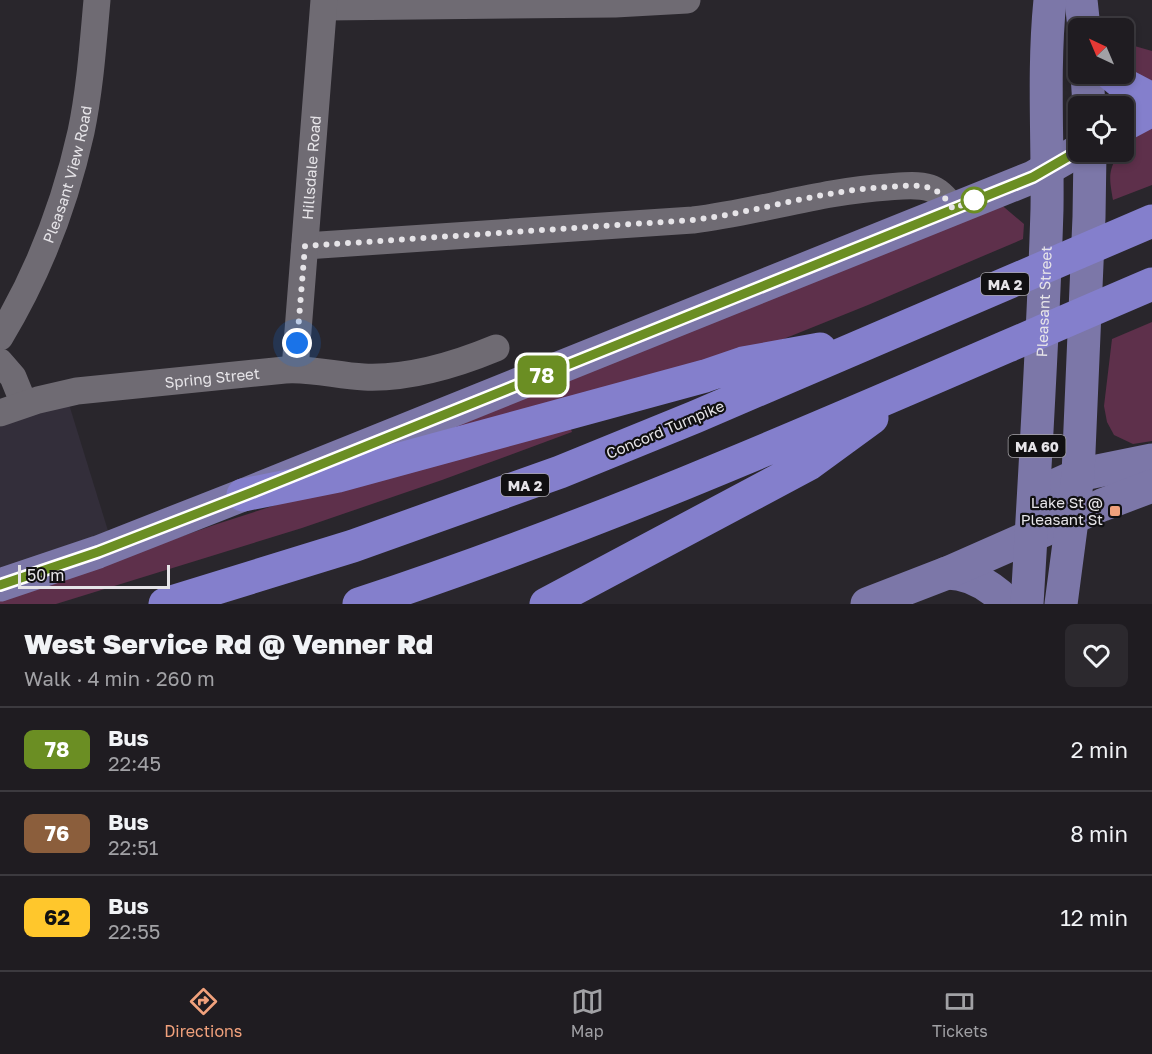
<!DOCTYPE html>
<meta charset="utf-8">
<style>
body{margin:0;font-family:"Golos Text",sans-serif;background:#2c292e;color:#f1f3f6;height:100vh;display:flex;flex-direction:column;font-size:22px;white-space:nowrap}
*{box-sizing:border-box;margin:0}
p{font-size:20px;color:#a1a1a5}
.icon{flex:none;width:33px;height:33px;fill:none;stroke:currentColor;stroke-width:2;stroke-linecap:round;stroke-linejoin:round}
.map{position:relative;height:604px;overflow:hidden}
.panel{display:flex;flex-direction:column;background:#1f1c21;flex:1}
.panel>*{flex:none}
.badge{padding:0 12px;border-radius:9px;font-size:21px;line-height:39px}
.needle{width:39px;rotate:316deg}
.tools{position:absolute;left:1068px;top:18px;display:grid;gap:12px}
.tools a{display:grid;place-items:center;width:66px;height:66px;border-radius:9px;background:#1f1c21;box-shadow:0 3px 9px #0003,0 0 0 2px #3c3a3f;font-size:30px}
.scale{position:absolute;left:18px;bottom:15px;width:152px;box-sizing:border-box;padding-left:6px;border:3px solid #e6e4e8;border-top:0;font-size:16px;line-height:21px;white-space:nowrap;color:#e6e4e8;-webkit-text-stroke:4px #111012;paint-order:stroke}
.you{position:absolute;width:30px;height:30px;margin:-15px;border:4px solid #fff;border-radius:50%;background:#1a73e8;box-shadow:0 0 0 9px #1a73e833}
.map>.badge{position:absolute;translate:-50% -50%;box-shadow:0 0 0 3px #fff}
.round{display:grid;place-items:center;flex:none;width:63px;height:63px;border-radius:9px;background:#2c292e}
.summary{display:flex;align-items:center;justify-content:space-between;height:102px;padding:0 24px}
h1{font-size:28px;font-weight:800;line-height:45px}
ul{padding:0;list-style:none}
li{display:flex;align-items:center;gap:18px;height:84px;padding:0 24px;border-top:2px solid #3c3a3f}
li div{flex:1}
li b{display:block;font-size:22px}
li em{font-style:normal}
li .badge{min-width:66px;font-weight:700;text-align:center}
.tabs{display:flex;justify-content:space-around;align-items:center;height:84px;border-top:2px solid #3c3a3f;background:#1f1c21;font-size:16px;color:#a1a1a5}
.tabs a{display:grid;justify-items:center;gap:3px}
.tabs .current{color:#f1a17c}
.map>svg:first-child{display:block}
</style>
<div class="map">
<svg width="1152" height="604" viewBox="0 0 1152 604">
<rect width="100%" height="100%" fill="#29262c"/>
<path fill="#332e3a" d="M 68,401 L 109,534 L 0,572 L 0,427 L 24,415 Z"/>
<path fill="#5e304b" d="M 1124,43 L 1152,51 L 1152,87 L 1124,72 Z
M 1152,122 L 1152,185 L 1113,200 C 1109,177 1108,172 1119,152 L 1124,152 C 1124,133 1137,128 1152,122 Z
M 998,202 L 1024,224 L 1023,239 L 868,305 L 781,340 L 404,444 Z
M 1152,322 L 1152,441 L 1133,444 L 1114,435 L 1107,422 L 1104,406 L 1112,339 Z
M 570,427 L 572,432 L 442,480 L 302,528 L 56,604 L 0,604 L 0,600 L 214,525 L 325,489 Z"/>
<g fill="none" stroke-linecap="round" stroke-linejoin="round">
<g stroke="#6f6b73" stroke-width="27">
<path d="M 324,7 L 615,4 L 687,0"/>
<path d="M 305,246 L 693,220 C 759,212 822,191 888,187 C 902,186 917,184 930,188 C 940,191 947,200 953,209"/>
<path id="s1" d="M 0,337 C 38,274 65,204 81,132 C 90,89 93,44 97,0"/>
<path d="M 0,362 L 13,377 L 24,404"/>
<path id="s2" d="M 295,369 L 324,0"/>
<path id="s3" d="M 0,413 L 38,400 L 77,391 L 285,370 C 312,368 338,376 364,377 C 409,379 455,365 496,348"/>
</g>
<g stroke="#7c77a8" stroke-width="33">
<path d="M 1081,0 L 1084,28"/>
<path d="M 1087,74 L 1089,106"/>
<path d="M 1058,484 L 1078,475 L 1152,460"/>
<path d="M 947,573 C 972,573 992,587 1009,604"/>
<path d="M 0,585 L 98,552 L 243,495 L 1033,177 L 1078,151"/>
<path d="M 867,604 L 947,573 L 1102,505 L 1152,486"/>
<path id="s4" d="M 1027,604 C 1035,472 1043,341 1047,209 C 1048,140 1043,69 1050,0"/>
<path d="M 1061,604 L 1078,475 L 1089,217 L 1090,152"/>
</g>
<path stroke="#847fcc" stroke-width="33" d="M 1111,74 L 1123,84 L 1152,99
M 1124,125 L 1152,110
M 243,495 L 338,476 L 705,376 L 743,363 L 820,349
M 165,604 L 353,546 L 560,472 L 695,417 L 1152,221
M 359,604 C 630,515 890,396 1152,284
M 546,604 L 809,464 L 872,418"/>
</g>
<g fill="none" stroke-linecap="round" stroke-linejoin="round">
<g stroke="#fff" stroke-width="14">
<path id="line" d="M 0,585 L 98,552 L 255,491 L 1033,177 L 1078,151"/>
</g>
<use href="#line" stroke="#6b8e23" stroke-width="9"/>
<path stroke="#e6e4e8" stroke-width="6" stroke-dasharray="0 10.8" d="M 297,343 L 305,246 L 693,220 C 759,212 822,190 888,187 C 902,186 917,184 930,188 C 940,191 947,200 953,209 L 974,200"/>
</g>
<circle fill="#fff" stroke="#6b8e23" stroke-width="3" cx="974" cy="200" r="12"/>
<rect fill="#f1a17c" stroke="#111012" stroke-width="2" x="1109" y="505" width="12" height="12" rx="3"/>
<g text-anchor="middle" dominant-baseline="central" stroke-width="4.5" stroke-linejoin="round" paint-order="stroke">
<g fill="#111012" stroke="#a6a4a8" stroke-width="1.5">
<rect x="981" y="273" width="48" height="22" rx="4.5"/>
<rect x="1008.5" y="435" width="57" height="22" rx="4.5"/>
<rect x="501" y="474" width="48" height="22" rx="4.5"/>
</g>
<g font-size="14" font-weight="bold" fill="#e6e4e8">
<text x="1005" y="284">MA 2</text>
<text x="1037" y="446">MA 60</text>
<text x="525" y="485">MA 2</text>
</g>
<g font-size="15" fill="#e6e4e8" stroke="#111012">
<text stroke="none"><textPath href="#s2" startOffset="202">Hillsdale Road</textPath></text>
<text stroke="none"><textPath href="#s1" startOffset="177">Pleasant View Road</textPath></text>
<text stroke="none"><textPath href="#s4" startOffset="303">Pleasant Street</textPath></text>
<text stroke="none"><textPath href="#s3" startOffset="216">Spring Street</textPath></text>
<text transform="translate(665 429) rotate(-23)">Concord Turnpike</text>
</g>
<g font-size="15" fill="#e6e4e8" stroke="#111012" text-anchor="end">
<text x="1103" y="502">Lake St @<tspan x="1103" dy="17">Pleasant St</tspan></text>
</g>
</g>
</svg>
<div class="tools">
<a><svg class="needle" viewBox="-14 -14 28 28"><path d="M0-13l5 13h-10z" fill="#e53935"/><path d="M0 13l5-13h-10z" fill="#a1a1a5"/></svg></a>
<a><svg class="icon" aria-label="locate" viewBox="0 0 24 24"><circle cx="12" cy="12" r="6"/><path d="M12 2v4M12 18v4M2 12h4M18 12h4"/></svg></a>
</div>
<div class="scale">50 m</div>
<div class="you" style="left:297px;top:343px"></div>
<b class="badge" style="left:542px;top:375px;background:#6b8e23;color:#fff">78</b>
</div>
<section class="panel">
<div class="summary"><div><h1>West Service Rd @ Venner Rd</h1><p>Walk · 4 min · 260 m</p></div><a class="round"><svg class="icon" aria-label="heart" viewBox="0 0 24 24"><path d="M12 20l-8-8c-3-5 5-10 8-4 3-6 11-1 8 4z"/></svg></a></div>
<ul>
<li><span class="badge" style="background:#6b8e23;color:#fff">78</span><div><b>Bus</b><p>22:45</p></div><em>2 min</em></li>
<li><span class="badge" style="background:#8b5e3c;color:#fff">76</span><div><b>Bus</b><p>22:51</p></div><em>8 min</em></li>
<li><span class="badge" style="background:#ffc72c;color:#111">62</span><div><b>Bus</b><p>22:55</p></div><em>12 min</em></li>
</ul>
</section>
<nav class="tabs">
<a class="current"><svg class="icon" aria-label="directions" viewBox="0 0 24 24"><path d="M12 3l9 9-9 9-9-9zM9 14v-3h6M13 9l2 2-2 2"/></svg>Directions</a>
<a><svg class="icon" aria-label="map" viewBox="0 0 24 24"><path d="M3 6l6-2 6 2 6-2v14l-6 2-6-2-6 2zM9 4v14M15 6v14"/></svg>Map</a>
<a><svg class="icon" aria-label="tickets" viewBox="0 0 24 24"><path d="M3 7h18v10H3zM15 7v10"/></svg>Tickets</a>
</nav>
